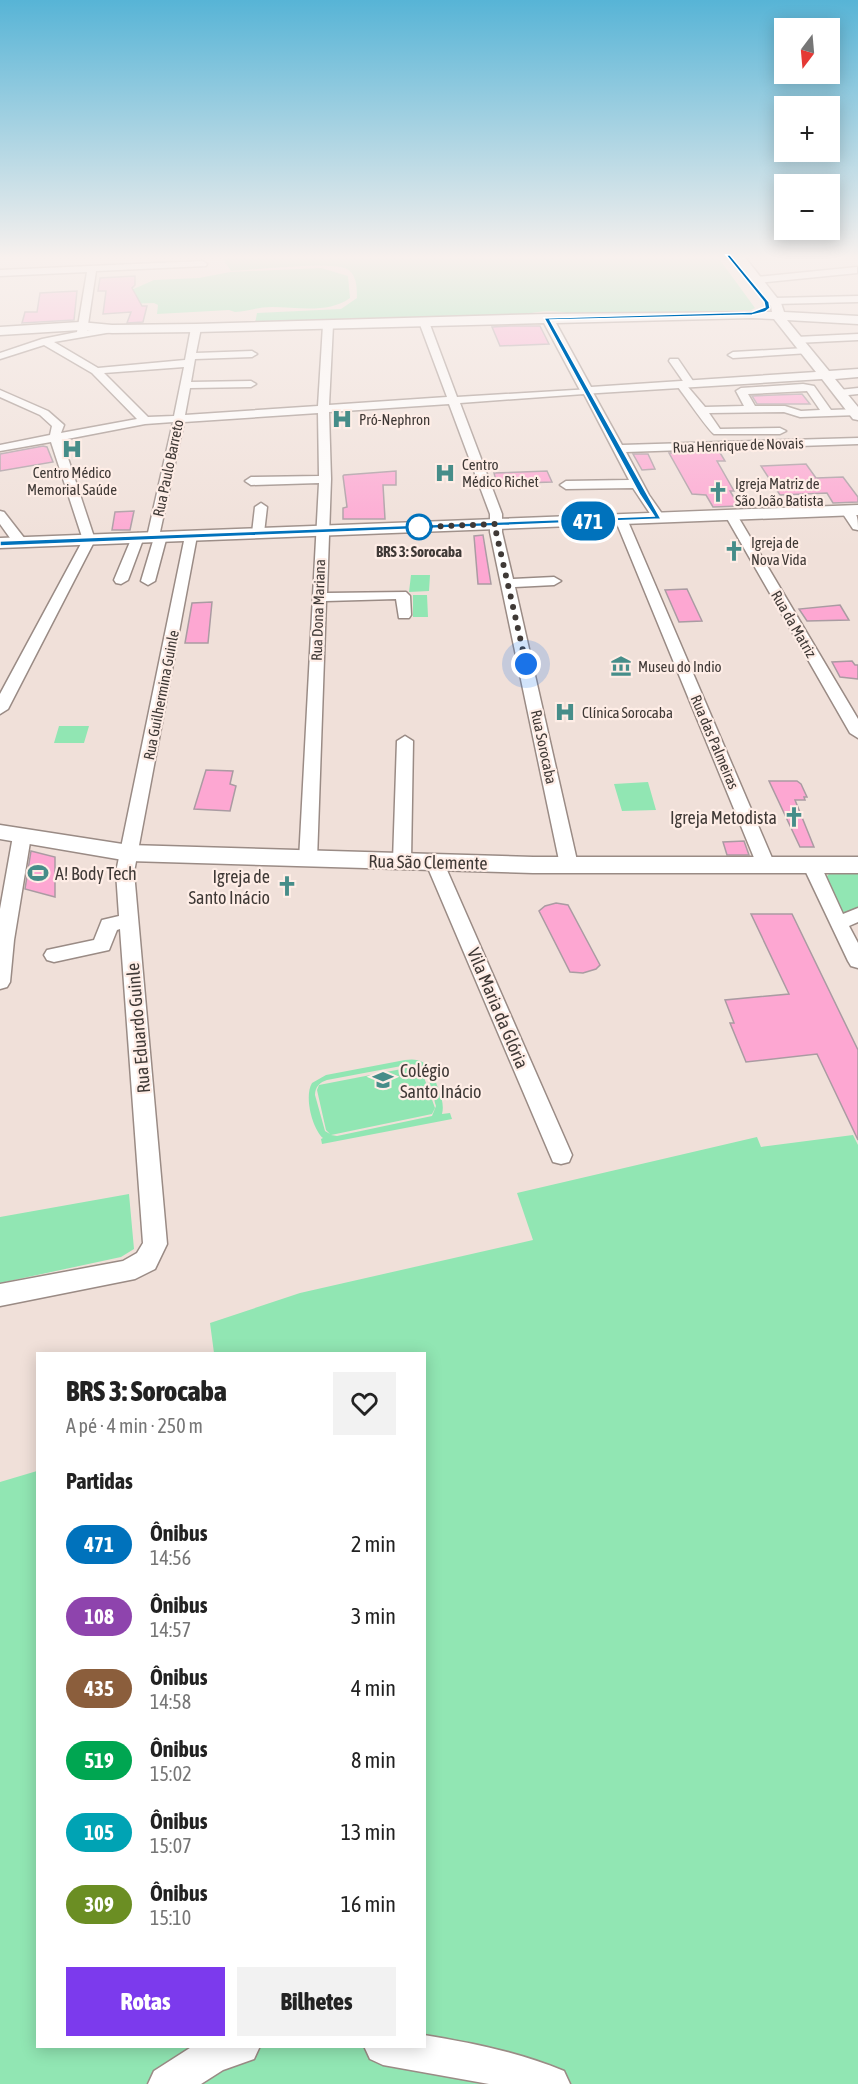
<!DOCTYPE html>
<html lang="pt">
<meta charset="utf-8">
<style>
body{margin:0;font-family:"Asap Condensed",sans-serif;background:#f2f2f2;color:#222;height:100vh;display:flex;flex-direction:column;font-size:22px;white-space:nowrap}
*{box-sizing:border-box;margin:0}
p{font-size:20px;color:#767676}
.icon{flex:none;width:33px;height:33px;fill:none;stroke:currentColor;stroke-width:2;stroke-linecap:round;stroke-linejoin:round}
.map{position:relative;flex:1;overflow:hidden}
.sheet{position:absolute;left:36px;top:1352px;width:390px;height:696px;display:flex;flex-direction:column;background:#fff;border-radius:0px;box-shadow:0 3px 15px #0003}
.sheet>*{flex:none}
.badge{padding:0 12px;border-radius:20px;font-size:21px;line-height:39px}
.needle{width:39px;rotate:196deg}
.fabs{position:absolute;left:774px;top:18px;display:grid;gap:12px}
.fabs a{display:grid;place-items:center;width:66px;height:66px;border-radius:0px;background:#fff;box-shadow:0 3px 15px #0003;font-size:30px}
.you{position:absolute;width:30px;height:30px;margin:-15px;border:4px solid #fff;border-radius:50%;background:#1a73e8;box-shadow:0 0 0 9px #1a73e833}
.map>.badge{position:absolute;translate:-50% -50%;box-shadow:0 0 0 3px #fff}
h2{padding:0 30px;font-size:22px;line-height:54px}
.round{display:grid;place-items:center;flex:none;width:63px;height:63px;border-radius:0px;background:#f2f2f2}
.head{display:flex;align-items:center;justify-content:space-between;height:102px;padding:0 30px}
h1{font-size:28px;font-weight:800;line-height:45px}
.cta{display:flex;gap:12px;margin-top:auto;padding:12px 30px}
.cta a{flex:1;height:69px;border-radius:0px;background:#7c3aed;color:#fff;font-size:24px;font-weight:800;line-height:69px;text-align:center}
.cta a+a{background:#f2f2f2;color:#222}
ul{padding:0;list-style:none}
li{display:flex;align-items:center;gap:18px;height:72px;padding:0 30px}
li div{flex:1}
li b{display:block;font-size:22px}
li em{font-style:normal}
li .badge{min-width:66px;font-weight:700;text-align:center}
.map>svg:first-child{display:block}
</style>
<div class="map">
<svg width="858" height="2084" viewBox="0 0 858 2084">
<rect width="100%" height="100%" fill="#f0e0d9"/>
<path fill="#91e6b3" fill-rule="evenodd" d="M 221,256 L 717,256 L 755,308 L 751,310 L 573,315 C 558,309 535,311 520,316 L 255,324 L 257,313 L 341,309 L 357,298 C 357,288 357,275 347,269 C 335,261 250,270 231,271 Z
M 321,268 L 348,276 L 350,298 C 328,314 297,307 272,307 C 259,307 248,311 235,312 L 229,310 L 157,314 L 158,305 L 154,303 L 123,304 L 129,291 L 154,280 L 199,278 L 230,272 Z
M 411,575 L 430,575 L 429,591 L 409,592 Z
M 413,595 L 427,595 L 428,617 L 413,617 Z
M 59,726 L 89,726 L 84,743 L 54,743 Z
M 648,782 L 656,810 L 622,811 L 614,784 Z
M 832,871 L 858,871 L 858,910 L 848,914 L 842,911 L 825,878 Z
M 405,1060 C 428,1056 433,1072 439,1091 C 442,1099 444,1106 442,1114 L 450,1113 L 452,1119 L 322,1144 L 321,1139 L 323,1138 C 312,1128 304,1096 312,1083 L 326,1075 ZM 412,1064 C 430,1067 431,1090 436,1106 L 432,1116 L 337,1136 L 331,1135 L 432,1114 L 435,1108 L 421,1069 L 417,1066 L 319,1085 L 317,1090 L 326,1130 L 330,1134 L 325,1131 L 315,1095 C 315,1087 320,1082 327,1080 Z
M 853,1135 L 858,1145 L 858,2084 L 0,2084 L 0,1482 L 37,1471 L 38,2046 L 424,2046 L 424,1353 L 214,1353 L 210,1323 L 300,1293 L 533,1240 L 517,1193 L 757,1137 L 761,1147 Z
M 129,1194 L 134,1249 L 121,1257 L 0,1283 L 0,1217 Z"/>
<path fill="#fda7d2" stroke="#aa9ba2" stroke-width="1.5" d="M 135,276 L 135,285 L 132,288 L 142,306 L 147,306 L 143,322 L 127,323 L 131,312 L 103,314 L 106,291 L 98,291 L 100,278 Z
M 77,291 L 74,320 L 22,323 L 25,312 L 37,312 L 40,293 Z
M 510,326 L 540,326 L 549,344 L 500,346 L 492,327 Z
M 802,394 L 810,404 L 757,404 L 752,396 Z
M 43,446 L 47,447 L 53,462 L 0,471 L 0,454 Z
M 719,451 L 725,461 L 717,461 L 734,491 L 730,491 L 739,506 L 713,507 L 706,495 L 692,494 L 669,453 Z
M 633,454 L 648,454 L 655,469 L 642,470 Z
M 806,464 L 816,478 L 843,477 L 858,497 L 858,502 L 833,503 L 827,493 L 780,495 L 761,466 Z
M 396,471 L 396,485 L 383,485 L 385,519 L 343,519 L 343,508 L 347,507 L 343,476 L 344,475 Z
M 547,471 L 552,482 L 497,484 L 494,473 Z
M 134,511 L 130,530 L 112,530 L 115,512 Z
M 483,535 L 491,584 L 478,584 L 474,536 Z
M 687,589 L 702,621 L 679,622 L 665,590 Z
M 212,602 L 208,643 L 185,643 L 192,603 Z
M 840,605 L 849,620 L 807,621 L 799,609 Z
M 852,661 L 855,665 L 858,665 L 858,679 L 840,677 L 832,662 Z
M 206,770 L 233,771 L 230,784 L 236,786 L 230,811 L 194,809 Z
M 769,781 L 797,781 L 801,784 L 807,797 L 804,797 L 805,800 L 795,800 L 814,847 L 800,847 Z
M 744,841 L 749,855 L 727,855 L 723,842 Z
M 31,851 L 55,857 L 55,897 L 25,889 Z
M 556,903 L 568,905 L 600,965 L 596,969 L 583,973 L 570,972 L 539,911 L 545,906 Z
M 751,914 L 792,914 L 858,1050 L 858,1140 L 817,1054 L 746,1062 L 730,1023 L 734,1023 L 725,1000 L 789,994 Z"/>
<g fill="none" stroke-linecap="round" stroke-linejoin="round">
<g stroke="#9a8b85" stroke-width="3">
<path id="minor" d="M 203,261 L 207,264 L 206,266 L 96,271 L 87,331 L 112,326 L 117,329 L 112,332 L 54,342 L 98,368 L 185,360 L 191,328 L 196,325 L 201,328 L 196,353 L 252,351 L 257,354 L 252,357 L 195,359 L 191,382 L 251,381 L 256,384 L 251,387 L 190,388 L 185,415 L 318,406 L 323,325 L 328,322 L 333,325 L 329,405 L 447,397 L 419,322 L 424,319 L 429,322 L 457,397 L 591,389 L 622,445 L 858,438 L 858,444 L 626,452 L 649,495 L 665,518 L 659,522 L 655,521 L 633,488 L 566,489 L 560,485 L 566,481 L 629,480 L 584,394 L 460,403 L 502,514 L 502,532 L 513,579 L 554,577 L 561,581 L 554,585 L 515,587 L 578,865 L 575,869 L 563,869 L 560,865 L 490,532 L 490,514 L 449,404 L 329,412 L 331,479 L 327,593 L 406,592 L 410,596 L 411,615 L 409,618 L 399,618 L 396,599 L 326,601 L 317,860 L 314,864 L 302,864 L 299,860 L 319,483 L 251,485 L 245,481 L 251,477 L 319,476 L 318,413 L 184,422 L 160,532 L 167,536 L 155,581 L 148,585 L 141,581 L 153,541 L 147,537 L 173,422 L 145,424 L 62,440 L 95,540 L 8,709 L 0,714 L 0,694 L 83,540 L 51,442 L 0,451 L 0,445 L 50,435 L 52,426 L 40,415 L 0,397 L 0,390 L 48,411 L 64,425 L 61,433 L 137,419 L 92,373 L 44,345 L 0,359 L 0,353 L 42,339 L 77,332 L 87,272 L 0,276 L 0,270 ZM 184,367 L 174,416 L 148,417 L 104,373 Z
M 857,267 L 857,273 L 756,283 L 752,280 L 756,277 Z
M 858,296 L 858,302 L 774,304 L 769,301 L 774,298 Z
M 858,334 L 858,340 L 796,343 L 791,340 L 796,337 Z
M 805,348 L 810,351 L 809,353 L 733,358 L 728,355 L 733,352 Z
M 670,359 L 678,359 L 695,384 L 688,387 L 705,407 L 744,406 L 736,391 L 741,388 L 803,384 L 814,386 L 831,410 L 858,409 L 858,415 L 800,417 L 784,412 L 709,413 L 720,429 L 780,428 L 786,431 L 780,434 L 714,434 C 709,431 684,395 678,387 L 685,384 L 669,361 ZM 807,391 L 820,410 L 801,411 L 785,406 L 755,406 L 748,394 Z
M 858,388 L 858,394 L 839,396 L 834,393 L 839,390 Z
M 261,503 L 267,507 L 264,533 L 258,537 L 252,533 L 255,507 Z
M 847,507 C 858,510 858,520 858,530 L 853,529 L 841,511 Z
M 0,511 L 4,512 L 25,539 L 27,542 L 25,545 L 15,545 L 0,524 Z
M 731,511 L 737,515 L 858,719 L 858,738 L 850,733 L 725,515 Z
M 621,515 L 627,519 L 775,865 L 772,869 L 760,869 L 757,865 L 615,519 Z
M 191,532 L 197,536 L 134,872 L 167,1244 L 155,1269 L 135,1279 L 0,1306 L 0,1284 L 123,1261 L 137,1253 L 143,1243 L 120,929 L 117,930 L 109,950 L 54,962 L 47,960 L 44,955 L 47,950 L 94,940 L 102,920 L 119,916 L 116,872 L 185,536 Z
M 138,533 L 144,537 L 128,580 L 121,584 L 116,583 L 114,580 L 132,537 Z
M 405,736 L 413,741 L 411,861 L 408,865 L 396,865 L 393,861 L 397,741 Z
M 22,830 L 28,832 L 31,836 L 14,940 L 10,982 L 7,987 L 0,989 L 0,909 L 13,836 L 16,832 Z
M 434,855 L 440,857 L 443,861 L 572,1155 L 569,1162 L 561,1164 L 553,1162 L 550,1155 L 425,861 L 428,857 Z
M 812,860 L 818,862 L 821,866 L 843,914 L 858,908 L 858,922 L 849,926 L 858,943 L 858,968 L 851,966 L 848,961 L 803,866 L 806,862 Z
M 424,2035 C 472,2043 519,2052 564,2071 L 570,2084 L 489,2084 L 383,2065 L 370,2059 L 364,2046 L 424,2046 Z
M 193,2046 L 260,2046 L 254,2059 L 223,2070 L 201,2084 L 148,2084 L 154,2071 Z"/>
</g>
<g stroke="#9a8b85" stroke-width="3">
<path id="major" d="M 733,256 L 744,256 L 781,303 L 784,312 L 858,316 L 858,324 L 787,320 L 829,371 L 858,369 L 858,377 L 835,379 L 858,407 L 858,420 L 853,419 L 822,379 L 582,394 L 544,323 L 196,332 L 112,333 L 80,330 L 0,335 L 0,327 L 80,322 L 112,325 L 196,324 L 547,314 L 772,312 L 771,306 ZM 751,318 L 774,319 L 816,372 L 591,387 L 556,323 Z
M 858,505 L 858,515 L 0,548 L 0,538 Z
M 0,825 L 129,845 L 533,857 L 858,857 L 858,873 L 533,873 L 129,861 L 0,839 Z"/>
</g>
<use href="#minor" fill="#fff" fill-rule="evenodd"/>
<use href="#major" fill="#fff" fill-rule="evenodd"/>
</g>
<linearGradient id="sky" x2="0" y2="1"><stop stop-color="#57b4d6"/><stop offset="0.47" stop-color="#f8f1ee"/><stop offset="1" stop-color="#f8f1ee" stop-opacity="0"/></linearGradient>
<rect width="858" height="548" fill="url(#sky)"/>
<path fill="#0072bc" stroke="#fff" stroke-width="1.5" d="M 726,255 L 730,255 L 769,302 L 770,308 L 765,312 L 752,315 L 550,320 L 661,519 L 0,546 L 0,541 L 654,516 L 640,495 L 544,318 L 752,312 L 765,307 L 764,302 Z"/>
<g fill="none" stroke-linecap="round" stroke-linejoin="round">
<path stroke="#3f3936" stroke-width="6" stroke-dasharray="0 10.8" d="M 419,527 L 496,524 L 496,532 L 526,664"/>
</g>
<defs>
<g id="hospital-bare" transform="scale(1.62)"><path d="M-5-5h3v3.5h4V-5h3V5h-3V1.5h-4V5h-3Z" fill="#468d89" stroke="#feede6" stroke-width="2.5" paint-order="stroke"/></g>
<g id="church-bare" transform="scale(1.62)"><path d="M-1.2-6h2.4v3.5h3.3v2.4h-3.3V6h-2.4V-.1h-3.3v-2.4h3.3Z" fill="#468d89" stroke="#feede6" stroke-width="2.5" paint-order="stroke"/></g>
<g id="museum-bare" transform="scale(1.62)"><path d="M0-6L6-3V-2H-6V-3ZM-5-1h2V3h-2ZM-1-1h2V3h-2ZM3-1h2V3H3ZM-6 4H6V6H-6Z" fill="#468d89" stroke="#feede6" stroke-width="2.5" paint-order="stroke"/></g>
<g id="stadium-bare" transform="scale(1.62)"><path d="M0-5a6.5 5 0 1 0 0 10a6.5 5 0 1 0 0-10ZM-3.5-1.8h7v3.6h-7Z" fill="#468d89" stroke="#feede6" stroke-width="2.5" paint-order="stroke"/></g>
<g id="school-bare" transform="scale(1.62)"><path d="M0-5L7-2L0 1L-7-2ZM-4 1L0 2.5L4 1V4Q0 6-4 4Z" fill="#468d89" stroke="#feede6" stroke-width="2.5" paint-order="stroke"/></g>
</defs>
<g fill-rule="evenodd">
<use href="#hospital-bare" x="342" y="419"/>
<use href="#hospital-bare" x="72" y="449"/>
<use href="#hospital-bare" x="445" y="473"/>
<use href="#church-bare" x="718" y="492"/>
<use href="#church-bare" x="734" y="551"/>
<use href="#museum-bare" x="621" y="666"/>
<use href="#hospital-bare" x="565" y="712"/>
<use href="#church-bare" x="794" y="817"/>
<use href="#stadium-bare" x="38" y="873"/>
<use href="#church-bare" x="287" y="886"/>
<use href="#school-bare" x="383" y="1080"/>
</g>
<circle fill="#fff" stroke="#0072bc" stroke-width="3" cx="419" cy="527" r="12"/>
<g text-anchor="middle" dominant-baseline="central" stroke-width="4.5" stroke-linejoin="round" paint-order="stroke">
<g font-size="15" fill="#3f3936" stroke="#feede6" text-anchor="start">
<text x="359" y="419">Pró-Nephron</text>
<text x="462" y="464">Centro<tspan x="462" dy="17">Médico Richet</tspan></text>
<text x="72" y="472" text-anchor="middle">Centro Médico<tspan x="72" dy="17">Memorial Saúde</tspan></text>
<text x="735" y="483">Igreja Matriz de<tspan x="735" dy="17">São João Batista</tspan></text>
<text x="751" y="542">Igreja de<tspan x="751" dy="17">Nova Vida</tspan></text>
<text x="638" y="666">Museu do Indio</text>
<text x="582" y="712">Clínica Sorocaba</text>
</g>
<g font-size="15" fill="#3f3936" stroke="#feede6">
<text transform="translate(738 445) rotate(-2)">Rua Henrique de Novais</text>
<text transform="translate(168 468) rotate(-78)">Rua Paulo Barreto</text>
<text transform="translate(318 610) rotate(-88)">Rua Dona Mariana</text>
<text transform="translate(794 624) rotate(60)">Rua da Matriz</text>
<text transform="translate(161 695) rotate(-79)">Rua Guilhermina Guinle</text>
<text transform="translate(715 742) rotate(67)">Rua das Palmeiras</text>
<text transform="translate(544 747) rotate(78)">Rua Sorocaba</text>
</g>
<g font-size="15" font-weight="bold" fill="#3f3936" stroke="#feede6">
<text x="419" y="551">BRS 3: Sorocaba</text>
</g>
<g font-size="18" fill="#3f3936" stroke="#feede6" text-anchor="end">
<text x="777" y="817">Igreja Metodista</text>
<text x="55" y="873" text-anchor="start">A! Body Tech</text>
<text x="270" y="876">Igreja de<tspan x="270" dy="21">Santo Inácio</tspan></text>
<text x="400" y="1070" text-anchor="start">Colégio<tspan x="400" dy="21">Santo Inácio</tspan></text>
</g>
<g font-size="18" fill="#3f3936" stroke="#feede6">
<text transform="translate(428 862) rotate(1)">Rua São Clemente</text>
<text transform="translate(498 1008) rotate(67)">Vila Maria da Glória</text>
<text transform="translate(138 1028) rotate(-95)">Rua Eduardo Guinle</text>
</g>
</g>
</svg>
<div class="fabs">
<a><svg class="needle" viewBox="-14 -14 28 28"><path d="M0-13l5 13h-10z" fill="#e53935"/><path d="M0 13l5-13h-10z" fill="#767676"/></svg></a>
<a>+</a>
<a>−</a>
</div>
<div class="you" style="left:526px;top:664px"></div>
<b class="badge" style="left:588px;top:521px;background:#0072bc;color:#fff">471</b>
<section class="sheet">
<div class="head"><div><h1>BRS 3: Sorocaba</h1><p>A pé · 4 min · 250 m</p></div><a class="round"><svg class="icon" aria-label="heart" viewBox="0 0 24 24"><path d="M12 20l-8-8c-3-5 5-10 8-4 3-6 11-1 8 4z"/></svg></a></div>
<h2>Partidas</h2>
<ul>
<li><span class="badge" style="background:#0072bc;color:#fff">471</span><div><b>Ônibus</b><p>14:56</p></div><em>2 min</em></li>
<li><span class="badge" style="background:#8e44ad;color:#fff">108</span><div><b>Ônibus</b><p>14:57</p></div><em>3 min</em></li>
<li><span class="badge" style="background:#8b5e3c;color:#fff">435</span><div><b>Ônibus</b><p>14:58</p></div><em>4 min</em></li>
<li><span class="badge" style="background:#00a651;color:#fff">519</span><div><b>Ônibus</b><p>15:02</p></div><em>8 min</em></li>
<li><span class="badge" style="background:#00a3b4;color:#fff">105</span><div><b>Ônibus</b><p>15:07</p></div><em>13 min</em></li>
<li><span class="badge" style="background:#6b8e23;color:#fff">309</span><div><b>Ônibus</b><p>15:10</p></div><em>16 min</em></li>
</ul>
<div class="cta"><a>Rotas</a><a>Bilhetes</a></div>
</section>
</div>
